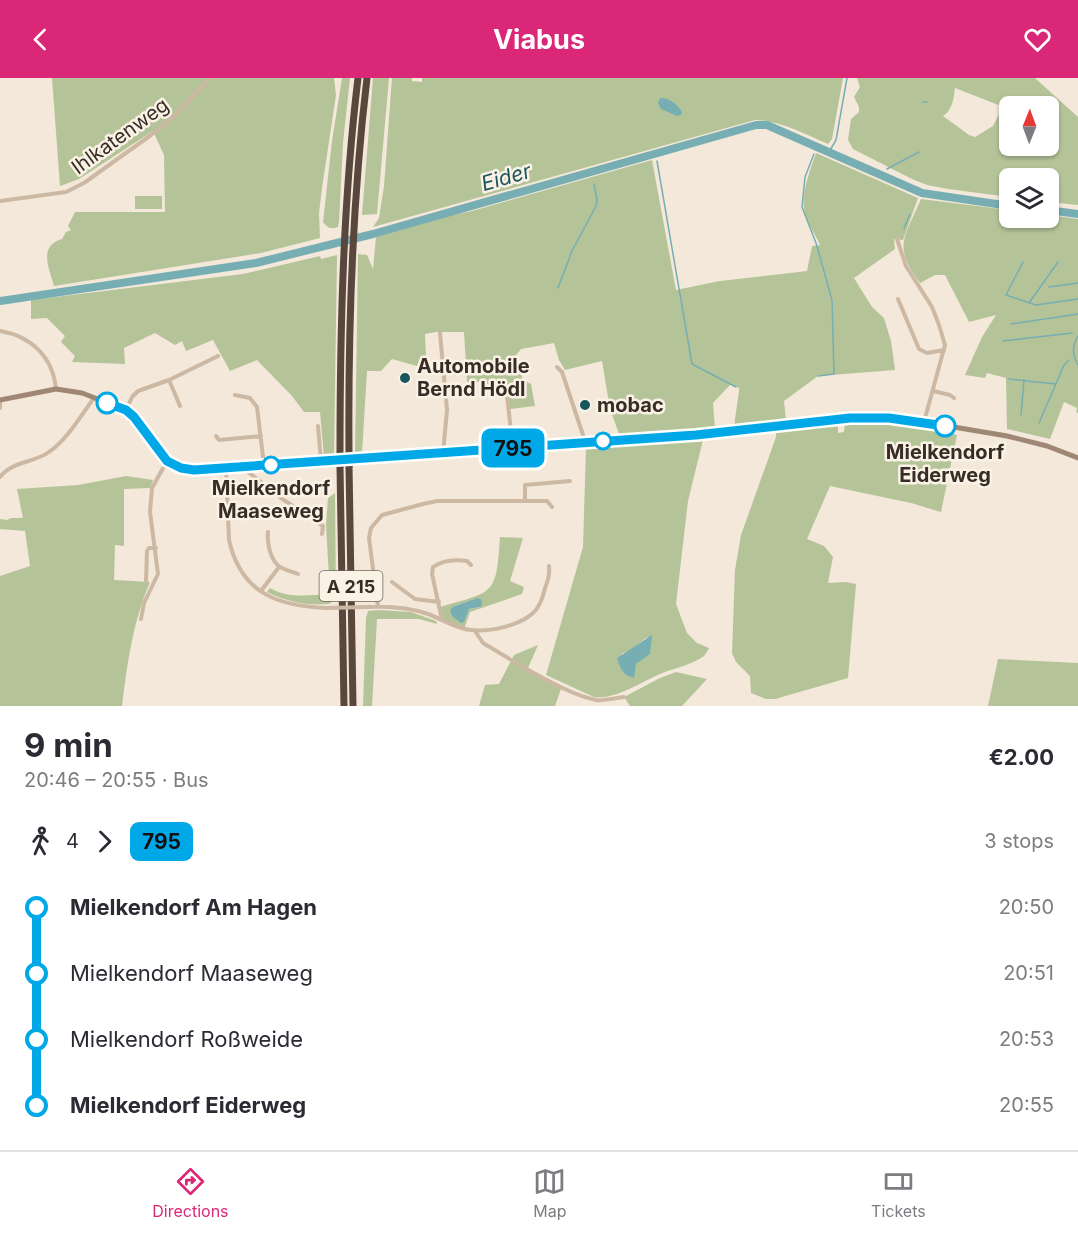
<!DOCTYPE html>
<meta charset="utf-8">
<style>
body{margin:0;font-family:Inter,sans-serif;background:#f2f2f3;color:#2b2b33;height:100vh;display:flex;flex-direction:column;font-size:22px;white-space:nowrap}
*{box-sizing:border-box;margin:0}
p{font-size:20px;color:#7c7c81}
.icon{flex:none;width:33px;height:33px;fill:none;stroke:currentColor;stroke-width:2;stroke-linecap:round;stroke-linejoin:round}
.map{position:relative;height:628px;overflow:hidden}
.sheet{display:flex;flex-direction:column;background:#fff;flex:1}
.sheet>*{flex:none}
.badge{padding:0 12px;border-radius:9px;font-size:21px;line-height:39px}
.needle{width:39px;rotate:1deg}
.fabs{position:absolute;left:999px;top:18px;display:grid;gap:12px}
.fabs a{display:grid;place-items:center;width:60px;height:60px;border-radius:9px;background:#fff;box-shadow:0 2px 4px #0004;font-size:30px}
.map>.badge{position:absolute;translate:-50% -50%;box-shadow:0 0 0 3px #fff}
.legs{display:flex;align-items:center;gap:9px;height:66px;padding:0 24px;font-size:20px}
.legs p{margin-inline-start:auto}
.overview{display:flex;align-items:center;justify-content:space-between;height:102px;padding:0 24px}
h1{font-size:33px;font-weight:700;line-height:45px}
ul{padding:0 24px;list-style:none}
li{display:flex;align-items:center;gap:21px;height:66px;font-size:22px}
li i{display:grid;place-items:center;width:9px;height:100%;margin:0 8px;background:currentColor}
li i::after{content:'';width:15px;height:15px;margin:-8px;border:4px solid;border-radius:50%;background:#fff}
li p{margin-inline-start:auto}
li:first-child i{background:linear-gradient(#0000 50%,currentColor 0)}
li:last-child i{background:linear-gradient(currentColor 50%,#0000 0)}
header{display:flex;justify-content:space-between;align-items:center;height:78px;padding:0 24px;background:#db2777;color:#fff;font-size:27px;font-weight:700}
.tabs{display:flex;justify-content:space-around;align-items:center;height:84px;border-top:2px solid #e1e1e2;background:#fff;font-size:16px;color:#7c7c81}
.tabs a{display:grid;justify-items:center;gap:3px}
.tabs .current{color:#db2777}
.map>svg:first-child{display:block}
</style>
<header><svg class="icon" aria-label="back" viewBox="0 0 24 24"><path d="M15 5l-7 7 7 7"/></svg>Viabus<svg class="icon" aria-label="heart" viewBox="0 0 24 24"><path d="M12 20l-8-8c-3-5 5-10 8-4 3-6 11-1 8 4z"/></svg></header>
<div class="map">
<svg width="1078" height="628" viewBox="0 0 1078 628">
<rect width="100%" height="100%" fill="#f3e8d9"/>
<path fill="#b4c498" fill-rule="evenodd" d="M 52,0 L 334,0 L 336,17 L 322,110 L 319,135 L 320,160 L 261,175 L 54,208 C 49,190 38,168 62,161 L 66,154 L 71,152 L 68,148 L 75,134 L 165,134 L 164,77 L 153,53 L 79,101 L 60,108 Z
M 342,0 L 350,0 L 343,65 L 339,144 L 338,149 C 330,152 327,149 323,144 L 332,63 Z
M 373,0 L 389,0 L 377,136 L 362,137 Z
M 392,0 L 412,0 L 412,3 L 422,4 L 422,0 L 843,0 L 832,61 L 828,66 C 804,56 782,43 755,42 L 373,149 L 379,140 L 384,108 Z
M 857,0 L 1035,0 L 1078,39 L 1078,127 L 1049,124 L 1048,100 L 1010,100 L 1009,119 L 948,111 L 927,107 L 912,101 L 853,71 L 848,62 L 851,41 L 859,34 L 859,29 L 854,19 L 860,9 ZM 955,10 L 1001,28 L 1005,27 L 1006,33 L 1001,32 L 993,48 L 975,59 L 969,57 L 943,38 C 952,33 954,20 955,10 ZM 1010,28 L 1048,28 L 1048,68 L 1010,68 Z
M 816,75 L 918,120 L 903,162 L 894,161 L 895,171 L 854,200 L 872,229 L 884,240 L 891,263 L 895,292 L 818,298 L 784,323 L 786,342 L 734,348 L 739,313 L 739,310 L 731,306 L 713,325 L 715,351 L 619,356 L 610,331 L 602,283 L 565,292 L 559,282 L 554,265 L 521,271 L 516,277 L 523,302 L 531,306 L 535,328 L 510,331 L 505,318 L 494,319 C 489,300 483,304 467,304 L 464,254 L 436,254 L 425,256 L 426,279 L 417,288 L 392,281 L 381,293 L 367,293 L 362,375 L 355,376 L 358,176 L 367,177 L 373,191 L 376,159 L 443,139 L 472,133 L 652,82 L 676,212 L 720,203 L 807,193 L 812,168 L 820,167 C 816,157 808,147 805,136 C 800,117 810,93 816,75 Z
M 135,118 L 162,118 L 162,131 L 135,131 Z
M 921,121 L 1009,132 L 1010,140 L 1048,140 L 1049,137 L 1078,141 L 1078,335 L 1076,334 L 1077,330 L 1064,324 L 1050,361 L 1007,351 L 1006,300 L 987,295 L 985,300 L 965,297 L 982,259 L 996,237 L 969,244 L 945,197 L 935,197 L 920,205 C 892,168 905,159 921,121 Z
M 337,177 L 334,378 L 324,379 L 320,334 L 304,334 L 292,318 L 257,282 L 230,293 L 213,262 L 186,273 L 182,263 L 175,267 L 155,255 L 124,270 L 125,286 L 72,284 L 75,278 L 61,264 L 65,258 L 47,240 L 31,241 L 31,222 L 243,196 L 320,178 L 321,181 Z
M 838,344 L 838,355 L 844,354 L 845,344 C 883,343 921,348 957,357 L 941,434 L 911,425 L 830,408 L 807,461 L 824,468 L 833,479 L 828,505 L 846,504 L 856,506 L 848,600 L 775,621 L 766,621 L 751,615 L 750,598 L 736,584 L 732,575 L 735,492 L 741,457 L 776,359 L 776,354 Z
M 696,361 L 703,362 L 688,423 L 676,526 L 687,555 L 697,565 L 709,570 C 708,572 705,577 704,578 C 692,587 674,590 660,596 C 641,604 615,622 594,619 L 546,597 L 583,469 L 586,369 L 605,369 ZM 647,559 L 636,586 L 621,576 L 631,572 Z
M 126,398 L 153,402 L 150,410 L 124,411 L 124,468 L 115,467 L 114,502 L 150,504 C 133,543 127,586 122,628 L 0,628 L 0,498 L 30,488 L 25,453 L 0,451 L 0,441 L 7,442 L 11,440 L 23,440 L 17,411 L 78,407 Z
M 335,415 L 336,521 L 329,526 C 307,528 287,524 267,514 L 270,510 C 289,521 308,517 330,516 L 326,447 L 328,420 Z
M 500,459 L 523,460 L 510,503 L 524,509 L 522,516 L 470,534 L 464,551 L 443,542 L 440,529 C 495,513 496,518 500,459 ZM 477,520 L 480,529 L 469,531 L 464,543 L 450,532 L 452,529 Z
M 379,532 L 411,534 L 436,543 L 437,546 L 419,541 L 377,541 L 372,628 L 363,628 L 366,540 L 368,533 Z
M 538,567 L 528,590 L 562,608 L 555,628 L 479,628 L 485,607 L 499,606 L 514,577 Z
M 998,581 L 1078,585 L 1078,628 L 988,628 Z
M 676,594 L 707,601 L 682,628 L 630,628 L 624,619 L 660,600 Z"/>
<path fill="#76aeb3" d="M 660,20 C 670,20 677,26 682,34 L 681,37 L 677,38 L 661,31 L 658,25 Z
M 477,520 L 481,521 L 482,526 L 480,529 L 469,531 L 464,544 L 461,545 L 452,538 L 450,532 L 452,529 Z
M 652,557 L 650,576 L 636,586 L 634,600 C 623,597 620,591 617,580 Z"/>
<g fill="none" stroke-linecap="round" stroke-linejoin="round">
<path stroke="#76aeb3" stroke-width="1.5" d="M 923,24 L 927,24
M 815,72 L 817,68
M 829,74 L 836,62 L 847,0
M 814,76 L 805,99 L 802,129 L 816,165 L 832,222 L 834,296 L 818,298
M 657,83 L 692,286 L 736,309
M 887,91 L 919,74
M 904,150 L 910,136
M 1023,184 L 1006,217 L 1036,227 L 1078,221
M 1049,209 L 1078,205
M 558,210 L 572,173 L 596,128 L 597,122 L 594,106
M 1029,225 L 1058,184
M 1011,246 L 1078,236
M 1078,258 C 1072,269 1072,276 1078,287
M 1003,263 L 1072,255
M 1009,301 L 1056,306
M 1021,337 L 1024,302
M 1039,345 L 1064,287 L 1069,282"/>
<path stroke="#76aeb3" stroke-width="8" d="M 1048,132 L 1078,136
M 0,223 L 256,185 L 373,156 L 756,47 L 767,47 L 922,115 L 1010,128"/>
<path stroke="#cdb8a4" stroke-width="4" d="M 0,123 L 66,114 L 84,105 L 151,57 L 169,43 L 204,7 L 209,0
M 897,161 L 906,188 L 932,229 L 939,247 L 945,267 L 924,344
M 898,221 L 919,271 L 927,275 L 944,272
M 0,253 C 31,258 53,279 56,311
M 440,255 L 447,332 L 443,375
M 557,289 L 562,294 L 583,357 L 583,365
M 169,302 L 180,328
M 933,313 L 950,317 L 954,320
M 235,317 L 250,320 L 257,329 L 264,387
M 507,318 L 513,370
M 0,325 L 0,330
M 126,332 L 132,319 L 138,313 L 169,302 L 218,278
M 318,348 L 321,383
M 216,358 L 219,362 L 261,358
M 242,389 L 281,420 L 323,448 L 322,456
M 226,390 L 229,462 C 241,515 277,528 326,530
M 0,399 C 12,383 34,385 49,374 C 66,363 82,336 94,320
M 525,423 L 525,407 L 570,403
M 268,454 C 267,465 270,482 280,489 C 285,492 293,494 298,496
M 146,503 L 147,473 L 149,470 L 156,470
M 392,504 L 415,521 L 439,524
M 261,513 L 279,489
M 368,529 C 389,528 408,529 428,536 C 442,541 456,551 471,552 C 490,554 519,548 533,535 C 540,529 543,519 545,510 C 548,503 550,496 549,488
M 378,529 L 369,460 L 371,450 L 382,437 L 423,426 L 437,423 L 547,423 L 552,429
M 141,541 L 144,525 L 158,496 L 150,434 L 152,410 L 167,383
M 442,542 L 432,496 L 433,489 C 443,482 454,481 467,483 L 471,487
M 475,553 L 483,565 C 512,582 564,616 596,622 C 605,623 615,620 624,619"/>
<path stroke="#a08675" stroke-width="5" d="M 0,322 L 56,311 L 82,315 L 126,332 L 134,340 L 167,383 L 181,390 L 194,392 L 696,357 L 862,339 L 924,344 L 1007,358 L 1047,368 L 1078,380"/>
<path stroke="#59463d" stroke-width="7" d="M 349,376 C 348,250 352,125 367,0
M 340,377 C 340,251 343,125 358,0
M 340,388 L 344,628
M 349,388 L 353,628"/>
<path stroke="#cdb8a4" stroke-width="4" d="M 326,530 L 368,529"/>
<path stroke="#59463d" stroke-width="7" d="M 349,376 L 349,388
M 340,377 L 340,388"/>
</g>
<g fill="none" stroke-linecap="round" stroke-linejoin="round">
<g stroke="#fff" stroke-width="14">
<path id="line-1" d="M 107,325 L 126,332 L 134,339 L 167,383 L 181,390 L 194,392 L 696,357 L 850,340 L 889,340 L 945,348"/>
</g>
<use href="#line-1" stroke="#00a8e7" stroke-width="9"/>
</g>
<g fill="#19565c" stroke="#fbf2e6" stroke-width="2">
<circle cx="405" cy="300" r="6"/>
<circle cx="585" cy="327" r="6"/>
</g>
<g fill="#fff" stroke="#00a8e7" stroke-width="3">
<circle cx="107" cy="325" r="10"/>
<circle cx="945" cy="348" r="10"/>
<circle cx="603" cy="363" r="8"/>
<circle cx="271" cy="387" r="8"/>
</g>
<g text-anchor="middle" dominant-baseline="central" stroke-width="5" stroke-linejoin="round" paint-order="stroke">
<rect fill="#fbf2e6" stroke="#726760" stroke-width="1.5" x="319.5" y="493" width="63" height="30" rx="4.5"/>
<g font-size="18" font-weight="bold" fill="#372c26">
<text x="351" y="508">A 215</text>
</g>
<g font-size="20" fill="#372c26" stroke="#fbf2e6">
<text transform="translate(120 58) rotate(-36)">Ihlkatenweg</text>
</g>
<g font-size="20" font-weight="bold" fill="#372c26" stroke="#fbf2e6" text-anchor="start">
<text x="417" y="288">Automobile<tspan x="417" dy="23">Bernd Hödl</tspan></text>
<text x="597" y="327">mobac</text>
</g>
<g font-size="20" font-weight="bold" fill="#372c26" stroke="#fbf2e6">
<text x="945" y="374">Mielkendorf<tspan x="945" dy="23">Eiderweg</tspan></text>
<text x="271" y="410">Mielkendorf<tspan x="271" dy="23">Maaseweg</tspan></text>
</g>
<g font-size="21" font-style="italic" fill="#19565c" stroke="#fbf2e6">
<text transform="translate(506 99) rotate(-16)">Eider</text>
</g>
</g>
</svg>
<div class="fabs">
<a><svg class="needle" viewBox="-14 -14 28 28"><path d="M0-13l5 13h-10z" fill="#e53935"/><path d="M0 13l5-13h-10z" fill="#7c7c81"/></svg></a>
<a><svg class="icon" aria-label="layers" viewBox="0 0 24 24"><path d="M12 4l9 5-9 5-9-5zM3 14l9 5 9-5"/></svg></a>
</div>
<b class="badge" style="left:513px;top:370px;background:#00a8e7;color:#111">795</b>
</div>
<section class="sheet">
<div class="overview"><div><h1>9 min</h1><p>20:46 – 20:55 · Bus</p></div><b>€2.00</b></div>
<div class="legs"><svg class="icon" aria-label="walk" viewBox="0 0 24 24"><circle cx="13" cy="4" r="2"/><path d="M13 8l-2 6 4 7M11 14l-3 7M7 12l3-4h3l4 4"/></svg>4<svg class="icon" aria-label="forward" viewBox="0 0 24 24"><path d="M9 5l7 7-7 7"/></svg><b class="badge" style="background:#00a8e7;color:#111">795</b><p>3 stops</p></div>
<ul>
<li><i style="color:#00a8e7"></i><b>Mielkendorf Am Hagen</b><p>20:50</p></li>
<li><i style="color:#00a8e7"></i><span>Mielkendorf Maaseweg</span><p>20:51</p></li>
<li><i style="color:#00a8e7"></i><span>Mielkendorf Roßweide</span><p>20:53</p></li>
<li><i style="color:#00a8e7"></i><b>Mielkendorf Eiderweg</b><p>20:55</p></li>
</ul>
</section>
<nav class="tabs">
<a class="current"><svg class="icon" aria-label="directions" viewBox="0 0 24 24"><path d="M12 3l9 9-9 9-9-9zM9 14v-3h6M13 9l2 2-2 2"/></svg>Directions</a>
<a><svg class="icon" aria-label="map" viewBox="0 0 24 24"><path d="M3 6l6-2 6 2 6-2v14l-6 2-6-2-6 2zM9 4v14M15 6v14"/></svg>Map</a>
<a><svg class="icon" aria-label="tickets" viewBox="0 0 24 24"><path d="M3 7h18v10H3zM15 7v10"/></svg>Tickets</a>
</nav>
